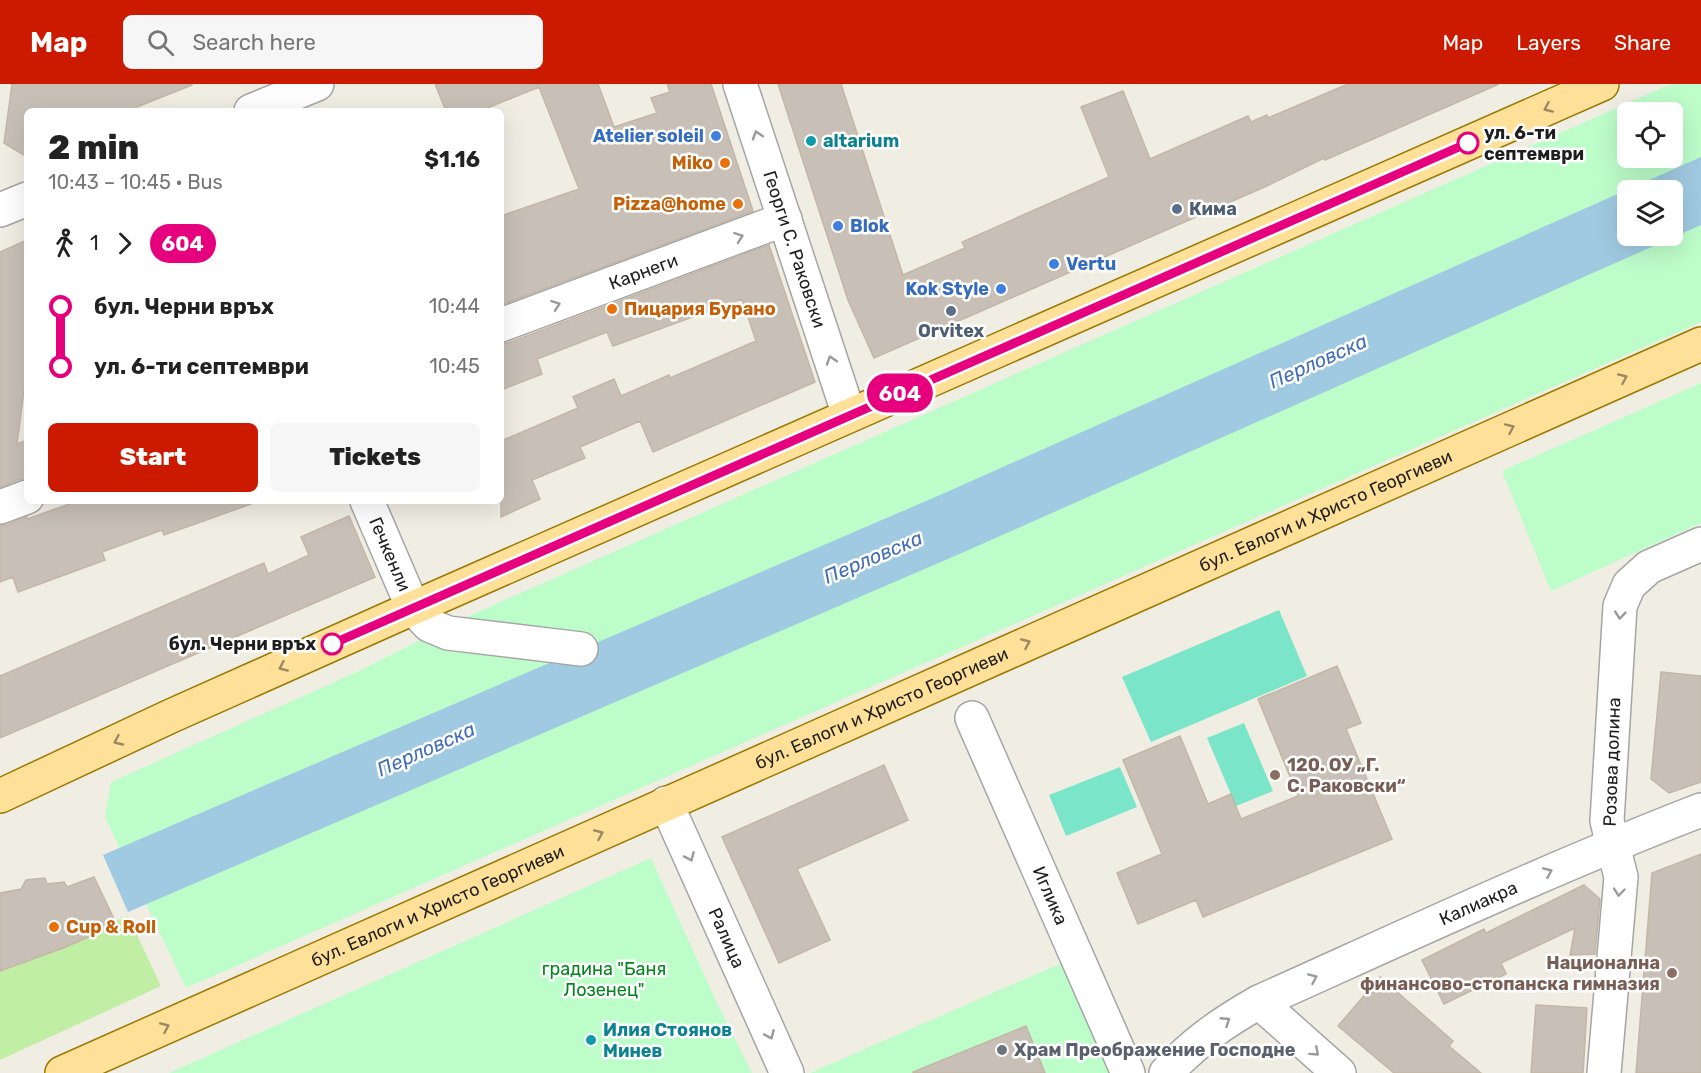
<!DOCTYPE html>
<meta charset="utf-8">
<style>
body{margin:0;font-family:Rubik,sans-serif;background:#f6f6f6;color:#222;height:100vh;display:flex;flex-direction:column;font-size:22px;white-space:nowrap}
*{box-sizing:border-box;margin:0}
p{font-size:20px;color:#767676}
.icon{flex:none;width:33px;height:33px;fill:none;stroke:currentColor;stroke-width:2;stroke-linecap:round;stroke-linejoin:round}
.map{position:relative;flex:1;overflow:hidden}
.drawer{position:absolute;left:24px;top:24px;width:480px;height:396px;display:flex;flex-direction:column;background:#fff;border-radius:9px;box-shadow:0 6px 24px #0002}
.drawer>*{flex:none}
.badge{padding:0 12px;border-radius:20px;font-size:21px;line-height:39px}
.fabs{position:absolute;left:1617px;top:18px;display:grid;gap:12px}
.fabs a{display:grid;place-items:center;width:66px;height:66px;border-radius:9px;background:#fff;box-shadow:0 6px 24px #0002;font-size:30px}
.map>.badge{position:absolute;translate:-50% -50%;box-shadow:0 0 0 3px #fff}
.legs{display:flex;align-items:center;gap:9px;height:66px;padding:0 24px;font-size:20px}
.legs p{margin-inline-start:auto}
.head{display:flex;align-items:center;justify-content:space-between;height:102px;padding:0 24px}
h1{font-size:33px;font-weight:800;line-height:45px}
.primary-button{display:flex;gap:12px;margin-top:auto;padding:12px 24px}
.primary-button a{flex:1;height:69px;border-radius:9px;background:#cc1a00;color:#fff;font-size:24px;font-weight:800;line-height:69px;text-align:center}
.primary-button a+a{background:#f6f6f6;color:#222}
ul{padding:0 24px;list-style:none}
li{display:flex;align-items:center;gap:21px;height:60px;font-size:22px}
li i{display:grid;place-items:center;width:9px;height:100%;margin:0 8px;background:currentColor}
li i::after{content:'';width:15px;height:15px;margin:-8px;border:4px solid;border-radius:50%;background:#fff}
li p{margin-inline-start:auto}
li:first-child i{background:linear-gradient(#0000 50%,currentColor 0)}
li:last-child i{background:linear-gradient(currentColor 50%,#0000 0)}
header{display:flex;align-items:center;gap:36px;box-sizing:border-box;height:84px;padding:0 30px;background:#cc1a00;color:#fff}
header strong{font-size:28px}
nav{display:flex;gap:33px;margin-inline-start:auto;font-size:21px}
.search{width:420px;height:54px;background:#f6f6f6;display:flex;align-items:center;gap:15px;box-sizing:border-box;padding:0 21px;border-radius:9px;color:#767676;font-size:22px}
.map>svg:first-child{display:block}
</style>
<header>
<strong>Map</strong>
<div class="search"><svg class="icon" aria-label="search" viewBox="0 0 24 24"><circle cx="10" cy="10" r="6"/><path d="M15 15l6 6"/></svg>Search here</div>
<nav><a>Map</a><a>Layers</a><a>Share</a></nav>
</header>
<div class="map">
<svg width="1701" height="989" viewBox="0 0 1701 989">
<rect width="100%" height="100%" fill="#f0ede3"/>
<path fill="#c0eea5" d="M 128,832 L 161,902 L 0,976 L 0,887 L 63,864 L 100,848 L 115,837 Z"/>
<path fill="#bdfdca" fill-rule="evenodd" d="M 1671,0 L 1701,0 L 1701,238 L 186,904 L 105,733 L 111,698 L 359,587 L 462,535 ZM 1628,28 L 1672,28 L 1672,74 L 1628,74 ZM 1628,106 L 1672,106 L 1672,152 L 1628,152 Z
M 1701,299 L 1701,439 L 1551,507 L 1502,387 Z
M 651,774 L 716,917 L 752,989 L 169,989 Z
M 1064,878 L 1110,989 L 810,989 Z"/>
<path fill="#7be5ca" d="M 1279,526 L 1307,592 L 1151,658 L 1122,593 Z
M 1244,639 L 1273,707 L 1236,722 L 1207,654 Z
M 1120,683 L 1137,723 L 1066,752 L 1049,711 Z"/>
<path fill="#a0cae1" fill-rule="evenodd" d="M 1701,73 L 1701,141 L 964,468 L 128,828 L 103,771 L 940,411 ZM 1628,106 L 1672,106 L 1672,152 L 1628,152 Z"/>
<path fill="#c8c0b6" stroke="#c3b6a5" stroke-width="1.5" d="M 12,0 L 192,0 L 192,1 L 127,27 L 27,27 L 27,73 L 4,59 Z
M 435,0 L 598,0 L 614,43 L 657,29 L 651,14 L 670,8 L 667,0 L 711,0 L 753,127 L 501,221 L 501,132 L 579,105 L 539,3 L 480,27 L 446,27 Z
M 778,0 L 841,0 L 903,191 L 965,164 L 962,158 L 1109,93 L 1081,23 L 1123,7 L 1150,75 L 1248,32 L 1251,38 L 1267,31 L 1268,34 L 1348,0 L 1499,0 L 1325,76 L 1324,74 L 1269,101 L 874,274 L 848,216 Z
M 27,156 L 27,283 L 17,360 L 27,356 L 27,395 L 20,395 L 0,403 L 0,168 Z
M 769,161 L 815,298 L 653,368 L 640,337 L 580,363 L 585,374 L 532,396 L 540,415 L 501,433 L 501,357 L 578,324 L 573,313 L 614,295 L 621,312 L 669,291 L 670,294 L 756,257 L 742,215 L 613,262 L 607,248 L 537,275 L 542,290 L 501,306 L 501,259 L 508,259 Z
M 78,417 L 250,417 L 251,420 L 164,451 L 162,446 L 102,468 L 105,476 L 18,508 L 13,493 L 0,498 L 0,441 L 7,441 L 27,433 L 27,435 Z
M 349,432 L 375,493 L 0,654 L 0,592 L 264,479 L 268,490 L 309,471 L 301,453 Z
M 1337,582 L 1361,639 L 1346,645 L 1392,755 L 1203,833 L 1196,816 L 1138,840 L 1117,789 L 1162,770 L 1123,676 L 1180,652 L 1208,720 L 1231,710 L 1241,735 L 1298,712 L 1258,615 Z
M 1661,588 L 1701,592 L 1701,698 L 1669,709 L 1651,695 Z
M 884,681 L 908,736 L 797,785 L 830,856 L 779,879 L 722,753 Z
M 1701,770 L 1701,989 L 1636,989 L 1652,789 Z
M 94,793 L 115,837 L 100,848 L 63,864 L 0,887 L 0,809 L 21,805 L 26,796 L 45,794 L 47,800 L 64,798 L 67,803 Z
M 1584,801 L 1600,815 L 1595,870 L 1570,871 L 1575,844 L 1501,879 L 1506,890 L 1444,920 L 1422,876 L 1484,845 L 1486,849 Z
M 1380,893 L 1453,957 L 1449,962 L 1481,989 L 1394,989 L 1338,942 Z
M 1536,921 L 1587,924 L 1583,989 L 1531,989 Z
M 1026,942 L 1045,989 L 913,989 L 913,988 Z"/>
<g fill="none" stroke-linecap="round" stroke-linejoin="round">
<g stroke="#a5a5a5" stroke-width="36">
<g id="minor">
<path id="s1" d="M 740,0 L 849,331"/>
<path d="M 251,27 L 317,0"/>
<path d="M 0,126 L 27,115"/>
<path id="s2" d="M 501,241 L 785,135"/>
<path id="s3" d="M 367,417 L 413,524 L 429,541 L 448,549 L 581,565"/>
<path d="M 0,423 L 27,413"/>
<path id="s4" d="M 972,634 L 1128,989"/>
<path id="s5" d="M 666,719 L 787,989"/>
<path d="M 1259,918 L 1339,989"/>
<path id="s6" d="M 1166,989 C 1195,958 1222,939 1259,918 C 1406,852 1551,784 1701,726"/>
<path d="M 1604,989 L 1621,793 L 1607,737 L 1620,522 L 1629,501 L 1649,483 L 1701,460"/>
</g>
</g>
<g stroke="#987900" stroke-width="36">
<g id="major">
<path d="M 0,712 L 171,632 L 413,524 L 1602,0"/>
<path id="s7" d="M 62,989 L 1701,260"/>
</g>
</g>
<use href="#minor" stroke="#fff" stroke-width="33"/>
<use href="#major" stroke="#ffe099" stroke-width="33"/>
</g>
<defs><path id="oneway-chevron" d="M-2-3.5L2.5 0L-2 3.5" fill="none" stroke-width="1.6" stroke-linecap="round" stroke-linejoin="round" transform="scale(1.5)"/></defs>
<g stroke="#9a8962">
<use href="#oneway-chevron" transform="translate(1548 24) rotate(156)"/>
<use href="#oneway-chevron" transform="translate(1623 294) rotate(-24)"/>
<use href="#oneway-chevron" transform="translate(1510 344) rotate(-24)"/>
<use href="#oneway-chevron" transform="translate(1026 559) rotate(-24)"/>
<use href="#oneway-chevron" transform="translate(283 583) rotate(156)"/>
<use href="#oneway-chevron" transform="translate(118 657) rotate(155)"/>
<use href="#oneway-chevron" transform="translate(599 750) rotate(-24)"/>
<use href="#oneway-chevron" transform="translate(165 943) rotate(-24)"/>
</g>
<g stroke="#9a9a9a">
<use href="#oneway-chevron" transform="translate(757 51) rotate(-108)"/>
<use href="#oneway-chevron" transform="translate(739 153) rotate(-20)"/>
<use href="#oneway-chevron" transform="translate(556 221) rotate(-20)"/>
<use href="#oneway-chevron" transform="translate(831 276) rotate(-108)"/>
<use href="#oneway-chevron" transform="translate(1620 531) rotate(96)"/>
<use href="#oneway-chevron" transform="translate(690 773) rotate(66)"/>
<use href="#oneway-chevron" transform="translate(1548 788) rotate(-23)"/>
<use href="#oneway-chevron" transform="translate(1619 808) rotate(95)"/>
<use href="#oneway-chevron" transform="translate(1313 894) rotate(-24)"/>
<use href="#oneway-chevron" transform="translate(1226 937) rotate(-33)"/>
<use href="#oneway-chevron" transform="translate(770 951) rotate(66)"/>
<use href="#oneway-chevron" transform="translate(1315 968) rotate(42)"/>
</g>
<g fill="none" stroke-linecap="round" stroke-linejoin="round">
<g stroke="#fff" stroke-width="14">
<path id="line-1" d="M 332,560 L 1468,59"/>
</g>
<use href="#line-1" stroke="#e6007e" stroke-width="9"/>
</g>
<g fill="#3f7fe0" stroke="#fff" stroke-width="2">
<circle cx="716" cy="52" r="6"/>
<circle cx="838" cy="142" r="6"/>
<circle cx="1054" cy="180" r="6"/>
<circle cx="1001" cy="205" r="6"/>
</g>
<g fill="#0f9aa8" stroke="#fff" stroke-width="2">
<circle cx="811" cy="57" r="6"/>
<circle cx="591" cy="956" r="6"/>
</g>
<g fill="#fff" stroke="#e6007e" stroke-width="3">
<circle cx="1468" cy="59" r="10"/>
<circle cx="332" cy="560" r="10"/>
</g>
<g fill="#e8710a" stroke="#fff" stroke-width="2">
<circle cx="725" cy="79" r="6"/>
<circle cx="738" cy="120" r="6"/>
<circle cx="612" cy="225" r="6"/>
<circle cx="54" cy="843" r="6"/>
</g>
<g fill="#5c6f8a" stroke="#fff" stroke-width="2">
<circle cx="1177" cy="125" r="6"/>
<circle cx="951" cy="227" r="6"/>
</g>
<g fill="#8d6e63" stroke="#fff" stroke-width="2">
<circle cx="1275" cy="691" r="6"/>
<circle cx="1672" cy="889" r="6"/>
</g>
<circle fill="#6b7280" stroke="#fff" stroke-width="2" cx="1002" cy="966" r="6"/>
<g text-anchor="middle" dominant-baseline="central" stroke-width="5" stroke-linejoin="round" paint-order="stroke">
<g font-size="18" font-weight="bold" fill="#1e1e1e" stroke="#fff" text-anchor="start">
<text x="1484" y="49">ул. 6-ти<tspan x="1484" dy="21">септември</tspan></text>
<text x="316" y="560" text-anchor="end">бул. Черни връх</text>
</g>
<g font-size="18" font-weight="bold" fill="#366cbe" stroke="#fff" text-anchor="end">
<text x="704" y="52">Atelier soleil</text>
<text x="850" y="142" text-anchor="start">Blok</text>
<text x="1066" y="180" text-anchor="start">Vertu</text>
<text x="989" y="205">Kok Style</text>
</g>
<g font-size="18" font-weight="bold" fill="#0d838f" stroke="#fff" text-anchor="start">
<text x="823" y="57">altarium</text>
<text x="603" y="946">Илия Стоянов<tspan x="603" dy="21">Минев</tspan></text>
</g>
<g font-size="18" font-weight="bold" fill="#c56008" stroke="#fff" text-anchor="end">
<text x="713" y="79">Miko</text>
<text x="726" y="120">Pizza@home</text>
<text x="624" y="225" text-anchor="start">Пицария Бурано</text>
<text x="66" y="843" text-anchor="start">Cup &amp; Roll</text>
</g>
<g font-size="18" font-weight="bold" fill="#4e5e75" stroke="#fff" text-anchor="start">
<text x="1189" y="125">Кима</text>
<text x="951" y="247" text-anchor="middle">Orvitex</text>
</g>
<g font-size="18" fill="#1e1e1e" stroke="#fff">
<text stroke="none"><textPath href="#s1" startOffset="174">Георги С. Раковски</textPath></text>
<text stroke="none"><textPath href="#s2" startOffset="152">Карнеги</textPath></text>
<text stroke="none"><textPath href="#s7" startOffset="1383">бул. Евлоги и Христо Георгиеви</textPath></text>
<text stroke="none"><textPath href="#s3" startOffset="58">Гечкенли</textPath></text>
<text stroke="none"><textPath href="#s7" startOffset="897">бул. Евлоги и Христо Георгиеви</textPath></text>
<text transform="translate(1612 678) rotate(-88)">Розова долина</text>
<text stroke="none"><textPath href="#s4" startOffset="194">Иглика</textPath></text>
<text stroke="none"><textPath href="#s6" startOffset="358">Калиакра</textPath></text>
<text stroke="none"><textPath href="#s7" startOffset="411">бул. Евлоги и Христо Георгиеви</textPath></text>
<text stroke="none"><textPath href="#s5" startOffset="148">Ралица</textPath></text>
</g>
<g font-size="18" font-weight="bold" fill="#785e54" stroke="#fff" text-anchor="start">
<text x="1287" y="681">120. ОУ „Г.<tspan x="1287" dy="21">С. Раковски“</tspan></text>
<text x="1660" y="879" text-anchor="end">Национална<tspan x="1660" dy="21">финансово-стопанска гимназия</tspan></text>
</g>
<g font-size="18" fill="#03851e" stroke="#fff">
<text x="604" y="885">градина "Баня<tspan x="604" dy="21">Лозенец"</tspan></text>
</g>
<g font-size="18" font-weight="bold" fill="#5b616d" stroke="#fff" text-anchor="start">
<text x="1014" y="966">Храм Преображение Господне</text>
</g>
<g font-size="20" font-style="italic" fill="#436eb5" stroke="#fff">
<text transform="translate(1318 277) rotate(-24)">Перловска</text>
<text transform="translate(873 473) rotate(-23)">Перловска</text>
<text transform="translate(426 665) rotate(-24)">Перловска</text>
</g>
</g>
</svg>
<div class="fabs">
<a><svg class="icon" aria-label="locate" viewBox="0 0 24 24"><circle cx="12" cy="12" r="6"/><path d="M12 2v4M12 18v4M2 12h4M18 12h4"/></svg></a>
<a><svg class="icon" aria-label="layers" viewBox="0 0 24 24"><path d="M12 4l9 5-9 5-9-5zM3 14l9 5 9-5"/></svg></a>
</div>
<b class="badge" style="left:900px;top:309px;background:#e6007e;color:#fff">604</b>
<section class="drawer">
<div class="head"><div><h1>2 min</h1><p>10:43 – 10:45 · Bus</p></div><b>$1.16</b></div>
<div class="legs"><svg class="icon" aria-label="walk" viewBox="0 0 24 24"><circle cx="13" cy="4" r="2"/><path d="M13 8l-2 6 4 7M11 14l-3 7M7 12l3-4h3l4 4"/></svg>1<svg class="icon" aria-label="forward" viewBox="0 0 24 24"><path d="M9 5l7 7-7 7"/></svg><b class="badge" style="background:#e6007e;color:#fff">604</b></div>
<ul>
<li><i style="color:#e6007e"></i><b>бул. Черни връх</b><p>10:44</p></li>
<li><i style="color:#e6007e"></i><b>ул. 6-ти септември</b><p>10:45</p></li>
</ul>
<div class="primary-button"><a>Start</a><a>Tickets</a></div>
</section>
</div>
